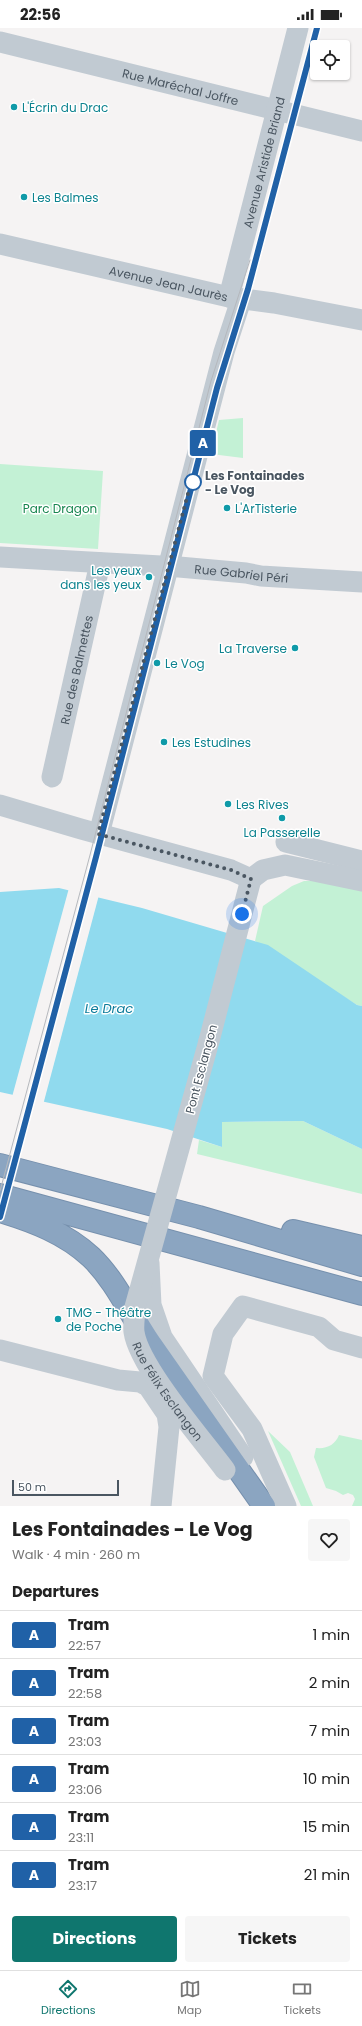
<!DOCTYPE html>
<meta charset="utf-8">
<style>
body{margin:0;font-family:Poppins,sans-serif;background:#f6f6f6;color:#222;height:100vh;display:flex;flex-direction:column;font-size:15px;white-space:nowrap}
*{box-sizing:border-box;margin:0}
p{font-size:13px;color:#767676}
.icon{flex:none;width:22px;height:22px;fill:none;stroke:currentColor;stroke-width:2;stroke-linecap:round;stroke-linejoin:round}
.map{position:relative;height:1478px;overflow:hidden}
.panel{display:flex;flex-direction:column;background:#fff;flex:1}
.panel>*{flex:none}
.badge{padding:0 8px;border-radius:3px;font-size:14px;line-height:26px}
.tools{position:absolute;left:310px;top:12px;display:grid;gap:8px}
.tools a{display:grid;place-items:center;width:40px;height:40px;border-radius:4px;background:#fff;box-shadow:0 1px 3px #0004;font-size:20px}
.scale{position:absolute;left:12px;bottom:10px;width:107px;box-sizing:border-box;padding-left:4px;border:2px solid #4a5661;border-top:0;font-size:11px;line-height:14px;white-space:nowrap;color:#4a5661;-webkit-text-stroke:3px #fff;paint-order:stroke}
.you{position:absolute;width:20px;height:20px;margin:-10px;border:3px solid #fff;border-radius:50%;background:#1a73e8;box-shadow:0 0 0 6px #1a73e833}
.map>.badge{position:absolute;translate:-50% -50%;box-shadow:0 0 0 2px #fff}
h2{padding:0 12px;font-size:15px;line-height:36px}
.round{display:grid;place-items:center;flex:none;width:42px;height:42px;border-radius:4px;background:#f6f6f6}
.summary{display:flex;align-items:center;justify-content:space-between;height:68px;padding:0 12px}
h1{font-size:19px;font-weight:700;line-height:30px}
.primary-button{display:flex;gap:8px;margin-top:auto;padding:8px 12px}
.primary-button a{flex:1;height:46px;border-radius:4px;background:#0f766e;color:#fff;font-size:16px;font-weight:700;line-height:46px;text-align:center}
.primary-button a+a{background:#f6f6f6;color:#222}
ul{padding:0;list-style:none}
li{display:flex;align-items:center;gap:12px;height:48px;padding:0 12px;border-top:1px solid #e0e0e0}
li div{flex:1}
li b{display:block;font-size:15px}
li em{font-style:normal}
li .badge{min-width:44px;font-weight:700;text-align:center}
.status{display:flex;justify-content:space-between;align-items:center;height:28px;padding:0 20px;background:#fff;direction:ltr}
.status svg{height:11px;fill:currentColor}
.tab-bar{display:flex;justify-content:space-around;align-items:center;height:56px;border-top:1px solid #e0e0e0;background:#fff;font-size:11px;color:#767676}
.tab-bar a{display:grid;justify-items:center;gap:2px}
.tab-bar .current{color:#0f766e}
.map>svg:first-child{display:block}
</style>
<div class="status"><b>22:56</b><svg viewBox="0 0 49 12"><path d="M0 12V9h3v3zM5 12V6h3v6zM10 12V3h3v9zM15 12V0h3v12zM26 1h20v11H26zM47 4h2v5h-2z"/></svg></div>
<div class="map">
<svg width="362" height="1478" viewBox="0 0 362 1478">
<rect width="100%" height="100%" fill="#f5f3f3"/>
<path fill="#c3f1d5" d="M 243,390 L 243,430 L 211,426 L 219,392 Z
M 0,436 L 103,443 L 98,521 L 0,515 Z
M 304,853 L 327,853 L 362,863 L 362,978 L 357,977 L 255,913 L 263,878 L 292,858 Z
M 303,1093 L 362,1121 L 362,1166 L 197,1126 L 199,1112 L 222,1119 L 222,1094 Z
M 268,1403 L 290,1424 L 313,1478 L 301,1478 Z
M 339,1407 L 362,1412 L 362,1478 L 352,1478 L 355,1471 L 353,1467 L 348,1465 L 343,1467 L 336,1463 L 326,1460 L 314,1429 L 316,1420 C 327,1421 335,1417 339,1407 Z"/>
<path fill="#90daee" d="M 59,860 L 142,880 L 268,917 L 357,977 L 362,978 L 362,1121 L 303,1093 L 222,1094 L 222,1119 L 167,1101 L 0,1064 L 0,864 Z"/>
<path fill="#f5f3f3" d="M 69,860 L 99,867 L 43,1077 L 12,1069 Z"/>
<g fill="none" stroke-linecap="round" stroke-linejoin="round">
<g stroke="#7690ad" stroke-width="24">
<path id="highway" d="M 0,1137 L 199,1189 L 362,1237
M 0,1167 L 362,1266
M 0,1183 C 33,1193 65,1205 91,1229 C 116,1253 130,1286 149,1314 C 187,1369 226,1423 264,1478
M 293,1203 L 362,1219"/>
</g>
<g stroke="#c1cad2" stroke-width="21">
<path id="s1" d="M 0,14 L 362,103"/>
<path id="s2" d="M 0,216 L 229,269 L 274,275 L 362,292"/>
<path id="s3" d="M 229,269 L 298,0"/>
<path id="s4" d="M 0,529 L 179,539 L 246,545 L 261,548 L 362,554"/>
<path id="s5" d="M 52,749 L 100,535"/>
<path d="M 0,777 L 81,801 L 231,842 L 251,851"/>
<path d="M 99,806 L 224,324 L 241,272"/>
<path d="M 286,814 L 362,833"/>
<path d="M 251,851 L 263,842 L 285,837 L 362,853"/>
<path d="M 209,1013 L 251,851"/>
<path d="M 149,1235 L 151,1277 L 162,1309 L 243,1429"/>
<path d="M 0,1322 L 118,1352 L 140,1354 L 148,1358 L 167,1386 L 169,1399 L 161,1478"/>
<path d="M 286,1478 L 252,1401 L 213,1348 L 223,1306 L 243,1278 L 319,1299 L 334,1312 L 362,1320"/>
</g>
<use href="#highway" stroke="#8ba5c1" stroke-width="22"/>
<path stroke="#b5b8bd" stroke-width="1" d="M 0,1163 L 90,827 L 211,353 L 250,232
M 0,1189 L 96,829 L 217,360 L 248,261 L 317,0"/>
<path stroke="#c1cad2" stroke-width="21" id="s6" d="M 209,1013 L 135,1279 C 135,1287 133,1296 134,1304 C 139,1339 202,1411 225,1442"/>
</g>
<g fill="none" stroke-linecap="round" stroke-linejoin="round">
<g stroke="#fff" stroke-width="9">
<path id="line" d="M 0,1189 L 96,829 L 217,360 L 248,261 L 317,0"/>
</g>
<use href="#line" stroke="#2061a7" stroke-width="6"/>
<path stroke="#4a5661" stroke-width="4" stroke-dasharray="0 7.2" d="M 193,454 L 191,454 L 98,806 L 231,842 L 251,851 L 242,886"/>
</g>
<g fill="#0f9aa8" stroke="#fff" stroke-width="1.5">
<circle cx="14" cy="79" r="4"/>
<circle cx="24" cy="169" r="4"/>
<circle cx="227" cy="480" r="4"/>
<circle cx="149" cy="549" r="4"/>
<circle cx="295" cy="620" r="4"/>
<circle cx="157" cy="635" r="4"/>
<circle cx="164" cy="714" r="4"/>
<circle cx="228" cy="776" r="4"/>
<circle cx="282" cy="790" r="4"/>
<circle cx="58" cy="1291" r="4"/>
</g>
<circle fill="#fff" stroke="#2061a7" stroke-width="2" cx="193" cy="454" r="8"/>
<g text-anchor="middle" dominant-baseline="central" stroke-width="3" stroke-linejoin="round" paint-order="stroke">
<g font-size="12" fill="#4a5661" stroke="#fff">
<text stroke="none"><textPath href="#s1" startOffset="186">Rue Maréchal Joffre</textPath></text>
<text stroke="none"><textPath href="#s3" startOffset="139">Avenue Aristide Briand</textPath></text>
<text stroke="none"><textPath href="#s2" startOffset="173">Avenue Jean Jaurès</textPath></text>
<text stroke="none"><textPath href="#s4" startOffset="242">Rue Gabriel Péri</textPath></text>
<text stroke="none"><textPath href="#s5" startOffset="110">Rue des Balmettes</textPath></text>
<text transform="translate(201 1041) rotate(-75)">Pont Esclangon</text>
<text stroke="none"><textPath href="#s6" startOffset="370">Rue Félix Esclangon</textPath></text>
</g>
<g font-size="12" fill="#0d838f" stroke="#fff" text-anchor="start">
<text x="22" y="79">L'Écrin du Drac</text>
<text x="32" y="169">Les Balmes</text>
<text x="235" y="480">L'ArTisterie</text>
<text x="141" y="542" text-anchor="end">Les yeux<tspan x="141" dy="14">dans les yeux</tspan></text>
<text x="287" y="620" text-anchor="end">La Traverse</text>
<text x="165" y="635">Le Vog</text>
<text x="172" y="714">Les Estudines</text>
<text x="236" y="776">Les Rives</text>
<text x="282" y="804" text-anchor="middle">La Passerelle</text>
<text x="66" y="1284">TMG - Théâtre<tspan x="66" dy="14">de Poche</tspan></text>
</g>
<g font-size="12" font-weight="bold" fill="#4a5661" stroke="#fff" text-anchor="start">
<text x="205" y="447">Les Fontainades<tspan x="205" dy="14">- Le Vog</tspan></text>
</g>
<g font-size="12" fill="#17864f" stroke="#fff">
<text x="60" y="480">Parc Dragon</text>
</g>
<g font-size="13" font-style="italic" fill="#0c7c9b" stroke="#fff">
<text x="109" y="980">Le Drac</text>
</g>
</g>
</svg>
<div class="tools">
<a><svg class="icon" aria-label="locate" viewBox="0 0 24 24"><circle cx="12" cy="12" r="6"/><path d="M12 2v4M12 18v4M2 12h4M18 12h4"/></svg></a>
</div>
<div class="scale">50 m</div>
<div class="you" style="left:242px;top:886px"></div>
<b class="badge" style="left:203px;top:415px;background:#2061a7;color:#fff">A</b>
</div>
<section class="panel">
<div class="summary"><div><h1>Les Fontainades - Le Vog</h1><p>Walk · 4 min · 260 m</p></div><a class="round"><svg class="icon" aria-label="heart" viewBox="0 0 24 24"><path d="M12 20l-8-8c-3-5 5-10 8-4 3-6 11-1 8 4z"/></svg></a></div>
<h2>Departures</h2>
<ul>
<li><span class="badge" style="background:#2061a7;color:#fff">A</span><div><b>Tram</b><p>22:57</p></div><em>1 min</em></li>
<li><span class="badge" style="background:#2061a7;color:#fff">A</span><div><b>Tram</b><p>22:58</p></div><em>2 min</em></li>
<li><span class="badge" style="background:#2061a7;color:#fff">A</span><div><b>Tram</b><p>23:03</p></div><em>7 min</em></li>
<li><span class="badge" style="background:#2061a7;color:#fff">A</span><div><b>Tram</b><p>23:06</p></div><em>10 min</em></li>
<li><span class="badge" style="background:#2061a7;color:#fff">A</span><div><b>Tram</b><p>23:11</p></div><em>15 min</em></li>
<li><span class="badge" style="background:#2061a7;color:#fff">A</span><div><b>Tram</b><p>23:17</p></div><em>21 min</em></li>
</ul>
<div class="primary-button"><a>Directions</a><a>Tickets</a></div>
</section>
<nav class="tab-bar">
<a class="current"><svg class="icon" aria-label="directions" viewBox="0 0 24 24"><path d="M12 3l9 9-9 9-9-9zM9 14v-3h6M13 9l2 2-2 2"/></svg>Directions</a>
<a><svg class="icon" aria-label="map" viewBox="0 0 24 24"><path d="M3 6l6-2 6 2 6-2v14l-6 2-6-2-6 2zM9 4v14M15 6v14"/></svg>Map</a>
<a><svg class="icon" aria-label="tickets" viewBox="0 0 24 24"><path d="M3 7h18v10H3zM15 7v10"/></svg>Tickets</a>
</nav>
